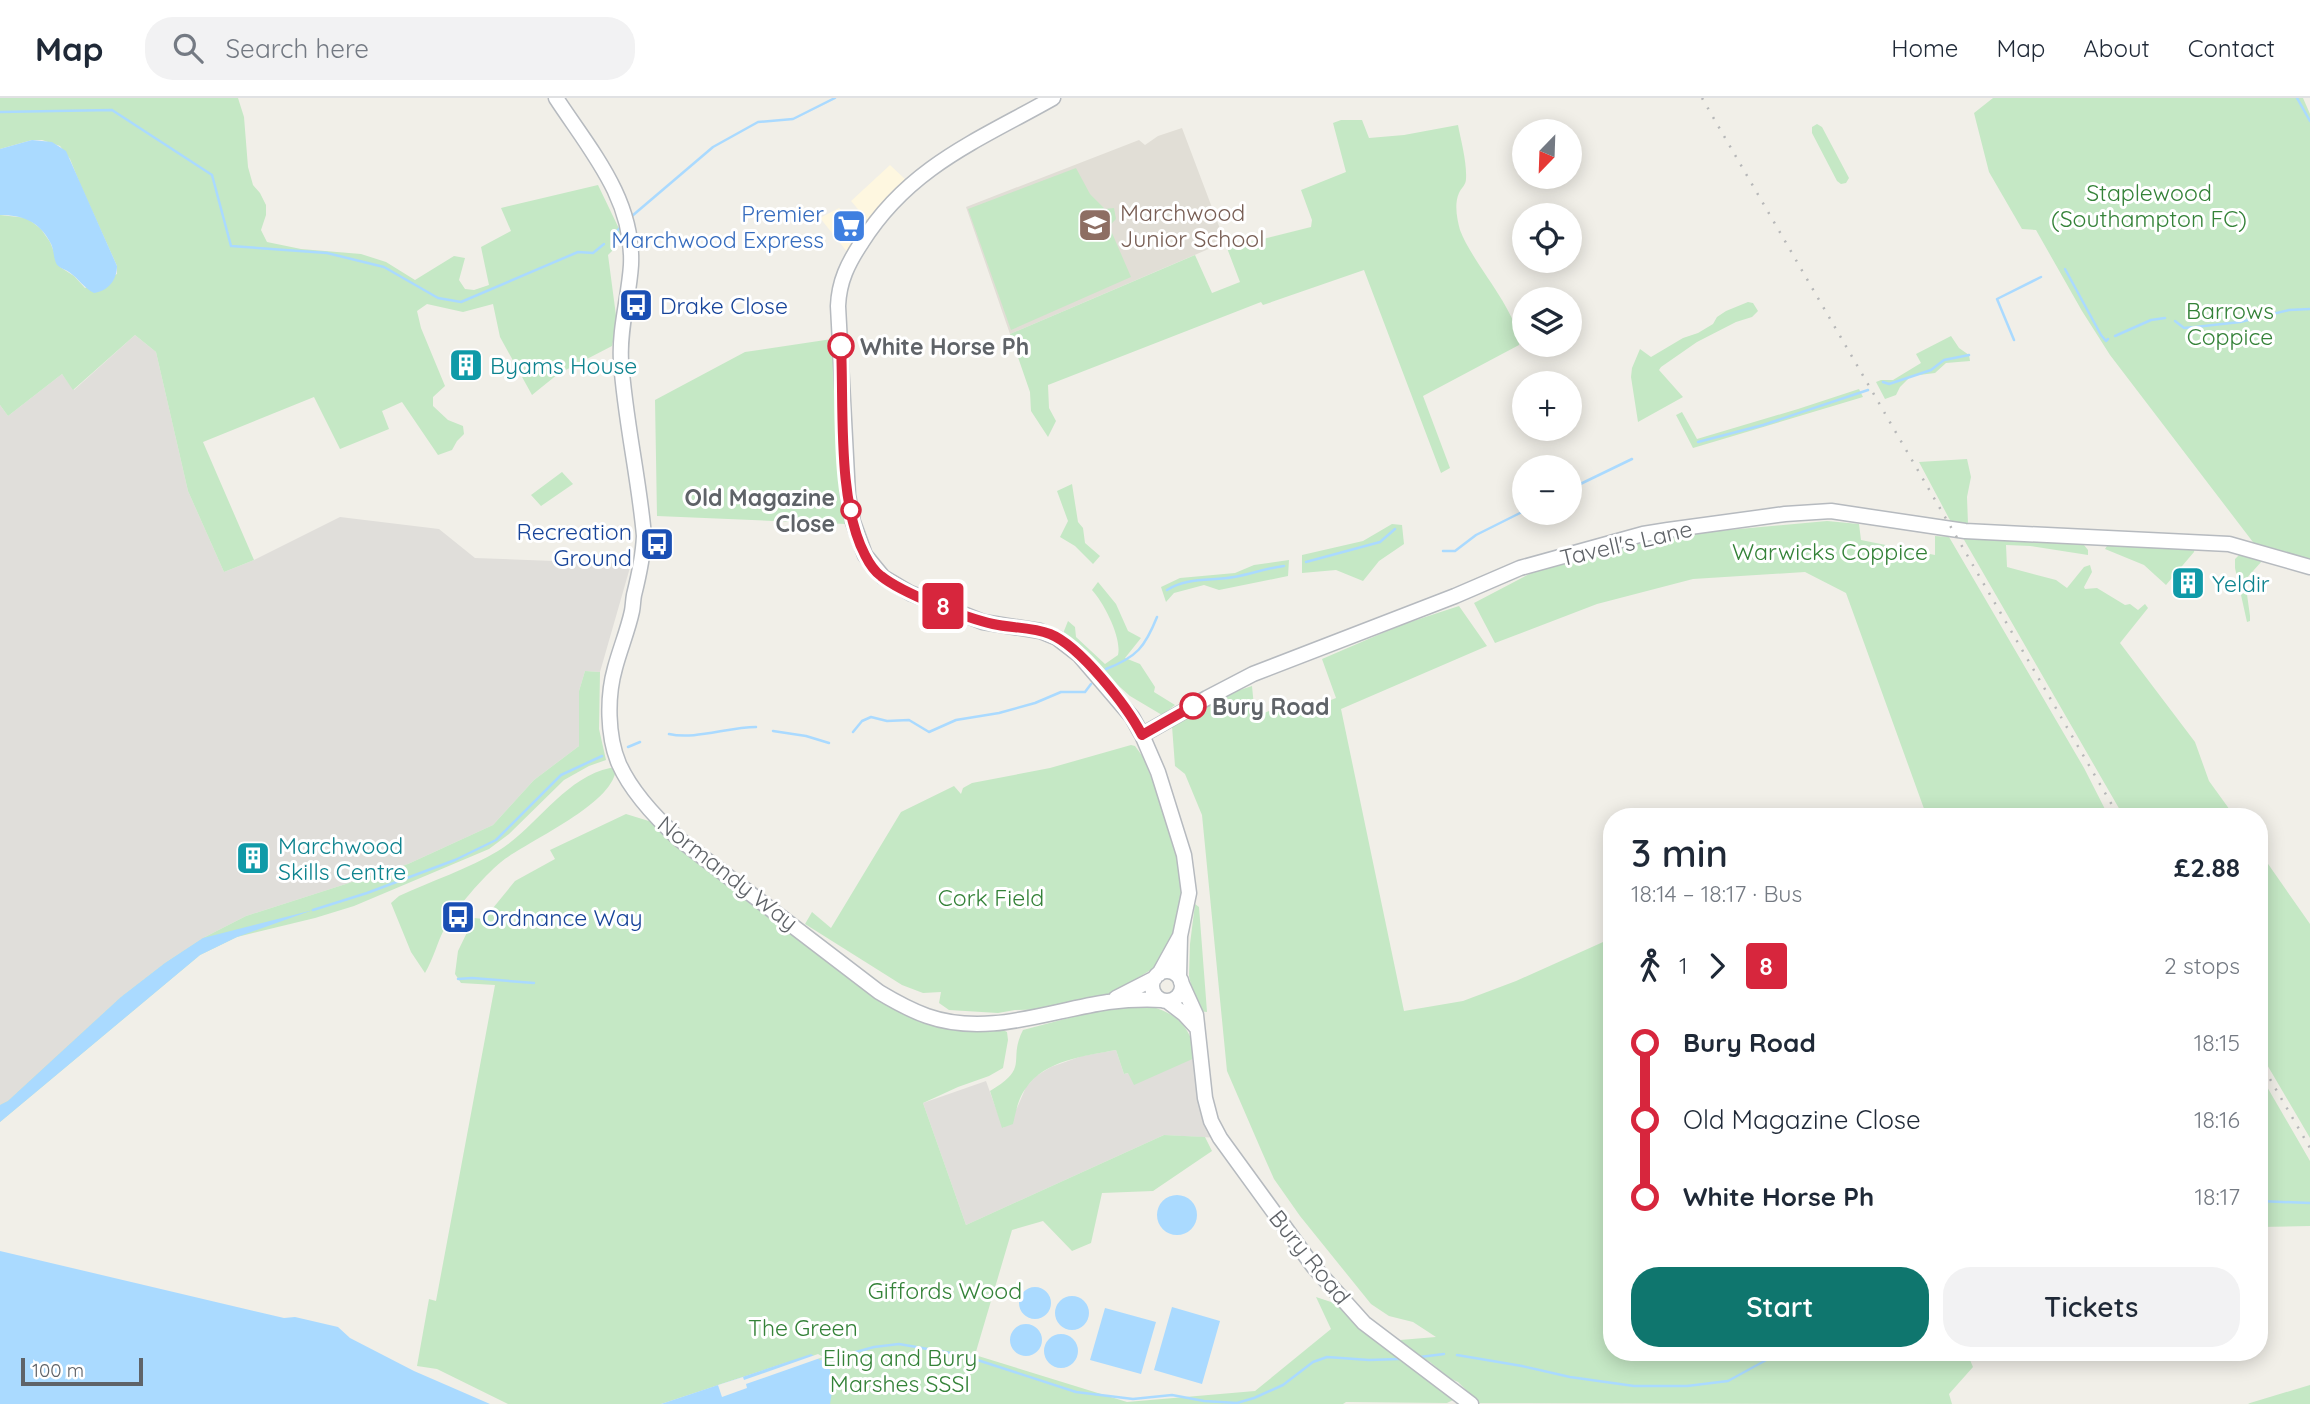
<!DOCTYPE html>
<meta charset="utf-8">
<style>
body{margin:0;font-family:Quicksand,sans-serif;background:#f2f2f3;color:#1f2937;height:100vh;display:flex;flex-direction:column;font-size:26px;white-space:nowrap}
*{box-sizing:border-box;margin:0}
p{font-size:23px;color:#747a83}
.icon{flex:none;width:38px;height:38px;fill:none;stroke:currentColor;stroke-width:2;stroke-linecap:round;stroke-linejoin:round}
.map{position:relative;flex:1;overflow:hidden}
.details{position:absolute;left:1603px;top:710px;width:665px;height:553px;display:flex;flex-direction:column;background:#fff;border-radius:28px;box-shadow:0 4px 18px #0003}
.details>*{flex:none}
.badge{padding:0 14px;border-radius:5px;font-size:24px;line-height:46px}
.needle{width:46px;rotate:203deg}
.controls{position:absolute;left:1512px;top:21px;display:grid;gap:14px}
.controls a{display:grid;place-items:center;width:70px;height:70px;border-radius:50%;background:#fff;box-shadow:0 4px 18px #0003;font-size:35px}
.scale{position:absolute;left:21px;bottom:18px;width:122px;box-sizing:border-box;padding-left:7px;border:4px solid #5f6368;border-top:0;font-size:19px;line-height:24px;white-space:nowrap;color:#5f6368;-webkit-text-stroke:5px #fff;paint-order:stroke}
.map>.badge{position:absolute;translate:-50% -50%;box-shadow:0 0 0 4px #fff}
.legs{display:flex;align-items:center;gap:10px;height:77px;padding:0 28px;font-size:23px}
.legs p{margin-inline-start:auto}
.overview{display:flex;align-items:center;justify-content:space-between;height:119px;padding:0 28px}
h1{font-size:38px;font-weight:600;line-height:52px}
.primary-button{display:flex;gap:14px;margin-top:auto;padding:14px 28px}
.primary-button a{flex:1;height:80px;border-radius:28px;background:#0f766e;color:#fff;font-size:28px;font-weight:600;line-height:80px;text-align:center}
.primary-button a+a{background:#f2f2f3;color:#1f2937}
ul{padding:0 28px;list-style:none}
li{display:flex;align-items:center;gap:24px;height:77px;font-size:26px}
li i{display:grid;place-items:center;width:10px;height:100%;margin:0 9px;background:currentColor}
li i::after{content:'';width:18px;height:18px;margin:-9px;border:5px solid;border-radius:50%;background:#fff}
li p{margin-inline-start:auto}
li:first-child i{background:linear-gradient(#0000 50%,currentColor 0)}
li:last-child i{background:linear-gradient(currentColor 50%,#0000 0)}
header{display:flex;align-items:center;gap:42px;box-sizing:border-box;height:98px;padding:0 35px;background:#fff;border-bottom:2px solid #e0e1e3}
header strong{font-size:33px}
nav{display:flex;gap:38px;margin-inline-start:auto;font-size:24px}
.search{width:490px;height:63px;background:#f2f2f3;display:flex;align-items:center;gap:18px;box-sizing:border-box;padding:0 24px;border-radius:28px;color:#747a83;font-size:26px}
.map>svg:first-child{display:block}
</style>
<header>
<strong>Map</strong>
<div class="search"><svg class="icon" aria-label="search" viewBox="0 0 24 24"><circle cx="10" cy="10" r="6"/><path d="M15 15l6 6"/></svg>Search here</div>
<nav><a>Home</a><a>Map</a><a>About</a><a>Contact</a></nav>
</header>
<div class="map">
<svg width="2310" height="1306" viewBox="0 0 2310 1306">
<rect width="100%" height="100%" fill="#f1efe8"/>
<path fill="#fef7e0" d="M 890,67 L 905,81 L 868,123 L 851,103 Z
M 839,110 L 863,131 L 848,155 L 820,120 Z"/>
<path fill="#e0deda" d="M 135,237 L 156,254 L 188,393 L 224,474 L 254,462 L 340,419 L 439,431 L 475,460 L 631,466 L 600,574 L 585,573 L 579,593 L 579,648 L 534,682 L 493,727 L 408,766 L 246,818 L 203,840 L 165,865 L 121,899 L 8,1004 L 0,1007 L 0,307 L 8,318 L 62,276 L 74,292 Z
M 1116,952 L 1124,976 L 1197,959 L 1220,1040 L 1164,1037 L 966,1127 L 923,1005 L 986,983 L 1003,1030 L 1017,1010 L 1026,989 L 1036,978 L 1051,969 L 1082,958 Z"/>
<path fill="#e1ded6" d="M 1182,30 L 1225,144 L 1010,236 L 966,109 L 1139,42 L 1145,47 L 1158,38 Z"/>
<path fill="#c5e8c5" d="M 0,0 L 238,0 L 244,19 L 248,69 L 253,87 L 260,95 L 266,107 L 266,117 L 261,132 L 267,144 L 301,151 L 361,156 L 386,164 L 415,182 L 454,158 L 465,160 L 459,182 L 465,191 L 474,192 L 489,187 L 481,149 L 511,133 L 501,110 L 598,87 L 624,141 L 608,157 L 617,225 L 612,248 L 558,276 L 532,297 L 500,239 L 493,206 L 463,214 L 427,206 L 417,213 L 421,230 L 445,288 L 433,299 L 433,308 L 448,322 L 463,328 L 464,336 L 457,343 L 452,352 L 438,357 L 402,304 L 382,313 L 389,331 L 340,351 L 314,299 L 203,344 L 254,462 L 224,474 L 188,393 L 156,254 L 135,237 L 73,292 L 62,276 L 8,318 L 0,307 L 0,117 L 27,120 L 41,131 L 50,144 L 60,169 L 74,178 L 85,190 L 117,176 L 117,168 L 80,86 L 70,61 L 60,48 L 42,42 L 32,42 L 0,51 Z
M 1993,0 L 2303,0 L 2310,16 L 2310,462 L 2259,452 L 2110,257 L 2082,213 L 2036,132 L 2022,131 L 1989,74 L 1974,15 Z
M 1341,22 L 1362,22 L 1369,40 L 1404,37 L 1458,27 C 1461,43 1467,64 1466,81 C 1466,87 1461,90 1459,95 C 1454,106 1457,121 1460,132 C 1472,165 1520,215 1519,247 L 1423,298 L 1450,370 L 1441,375 L 1364,172 L 1263,207 L 1261,204 L 1048,287 L 1049,310 L 1056,323 L 1048,339 L 1031,313 L 1030,294 L 1010,236 L 1195,157 L 1212,195 L 1240,184 L 1227,150 L 1311,129 L 1312,122 L 1301,92 L 1346,74 L 1333,25 Z
M 1817,26 L 1822,29 L 1849,80 L 1846,85 L 1841,86 L 1837,83 L 1812,35 L 1812,29 Z
M 1076,70 L 1090,96 L 1105,111 L 1114,110 L 1116,121 L 1109,128 L 1131,179 L 1011,232 L 968,111 Z
M 1748,204 L 1753,205 L 1758,213 L 1752,219 L 1736,224 L 1697,244 L 1661,269 L 1659,272 L 1683,299 L 1638,324 L 1631,279 L 1632,270 L 1640,251 L 1651,259 L 1683,240 L 1698,235 L 1713,226 L 1717,219 L 1726,213 Z
M 1951,238 L 1959,250 L 1969,257 L 1970,263 L 1946,265 L 1935,275 L 1911,278 L 1900,289 L 1896,297 L 1885,301 L 1876,284 L 1881,282 L 1893,282 L 1921,265 L 1916,256 Z
M 832,241 L 846,426 L 657,418 L 655,302 L 745,254 Z
M 1859,291 L 1863,299 L 1693,350 L 1676,317 L 1682,314 L 1697,341 L 1798,311 Z
M 1967,361 L 1971,379 L 1967,399 L 1968,426 L 1952,426 L 1919,364 Z
M 562,374 L 573,386 L 541,408 L 531,397 Z
M 1072,386 L 1078,424 L 1083,430 L 1085,445 L 1100,458 L 1093,466 L 1075,448 L 1060,439 L 1068,423 L 1057,393 Z
M 1827,423 L 1859,426 L 1861,442 L 1935,457 L 1935,438 L 1949,439 L 2084,670 L 2109,719 L 1927,719 L 1846,495 L 1805,474 L 1693,481 L 1597,506 L 1495,545 L 1474,505 L 1533,474 L 1620,450 L 1685,436 Z
M 1392,426 L 1402,427 L 1404,446 L 1379,463 L 1363,483 L 1336,472 L 1302,475 L 1302,457 L 1363,443 Z
M 1963,440 L 2076,444 L 2084,447 L 2088,452 L 2088,457 L 2030,448 L 2006,447 L 2007,469 L 2056,482 L 2067,490 L 2084,469 L 2090,467 L 2092,474 L 2084,489 L 2085,491 L 2097,490 L 2125,507 L 2130,506 L 2138,512 L 2145,506 L 2148,510 L 2120,545 L 2195,644 L 2209,683 L 2235,719 L 2124,719 Z
M 2113,446 L 2195,449 L 2194,454 L 2166,487 L 2144,467 L 2105,451 L 2107,448 Z
M 2241,455 L 2262,463 L 2245,482 L 2250,518 L 2250,523 L 2247,524 L 2235,470 L 2235,461 Z
M 1289,462 L 1288,478 L 1219,492 L 1204,487 L 1174,495 L 1166,504 L 1161,489 L 1180,480 L 1235,475 L 1254,467 Z
M 1098,484 L 1116,506 L 1128,533 L 1141,540 L 1125,560 L 1140,566 L 1155,589 L 1154,594 L 1175,607 L 1162,617 L 1130,598 L 1111,581 L 1107,580 L 1062,538 L 1068,523 L 1075,529 L 1076,539 L 1105,566 L 1118,557 C 1122,540 1104,505 1092,492 Z
M 1459,508 L 1487,548 L 1341,611 L 1404,913 L 1463,903 L 1516,883 L 1612,840 L 1612,1255 L 1967,1255 L 1973,1269 L 1949,1296 L 1952,1306 L 1479,1305 L 1458,1284 L 1449,1280 L 1430,1264 L 1409,1253 L 1400,1242 L 1436,1239 L 1413,1224 L 1389,1218 L 1371,1206 L 1300,1118 L 1274,1081 L 1262,1054 L 1227,973 L 1202,717 L 1185,676 L 1175,668 L 1172,628 L 1231,595 L 1252,588 L 1255,619 L 1269,613 L 1298,615 L 1336,600 L 1322,561 L 1401,527 Z
M 585,573 L 600,574 L 599,631 L 606,662 L 589,668 L 564,682 L 509,736 L 489,751 L 354,808 L 315,820 L 237,839 L 200,857 L 0,1024 L 0,1007 L 8,1003 L 121,899 L 165,865 L 203,840 L 246,818 L 408,766 L 493,727 L 534,682 L 579,648 L 579,593 Z
M 1131,647 L 1135,648 L 1143,659 L 1174,736 L 1183,787 L 1177,826 L 1168,852 L 1157,868 L 1107,899 L 1057,911 L 1015,912 L 998,915 L 949,912 L 939,905 L 941,894 L 923,895 L 902,887 L 805,826 L 812,814 L 831,830 L 901,714 L 954,688 L 961,696 L 963,690 L 972,685 L 1050,670 Z
M 610,670 L 616,670 C 615,706 527,743 501,764 C 483,779 456,810 445,830 C 437,844 434,860 425,875 L 411,854 L 391,805 L 399,798 C 429,784 470,770 498,753 C 537,729 564,680 610,670 Z
M 626,716 L 652,724 L 886,906 L 1001,931 L 1007,934 L 1008,942 L 1003,970 L 989,978 L 958,989 L 923,1005 L 966,1127 L 1164,1037 L 1205,1039 L 1212,1053 L 1153,1093 L 1102,1095 L 1091,1145 L 1072,1153 L 1043,1123 L 1012,1132 L 975,1257 L 1127,1304 L 1255,1293 L 1331,1231 L 1316,1199 L 1337,1206 L 1348,1218 L 1399,1261 L 1453,1302 L 1447,1305 L 1346,1304 L 1343,1306 L 714,1306 L 788,1264 L 661,1306 L 508,1306 L 437,1271 L 417,1268 L 429,1201 L 436,1203 L 495,887 L 461,885 L 455,876 L 458,853 L 474,820 L 484,821 L 515,783 L 555,761 L 550,752 Z
M 2259,753 L 2310,826 L 2310,1040 L 2259,953 Z
M 1195,806 L 1199,809 L 1207,914 L 1197,913 L 1189,878 L 1190,846 Z
M 1145,907 C 1178,915 1189,927 1197,959 L 1134,987 L 1128,975 L 1124,976 L 1116,952 C 1085,958 1045,962 1026,990 C 1018,1000 1016,1014 1013,1026 L 1002,1030 L 990,993 C 1031,969 1007,963 1023,932 L 1103,911 Z
M 2259,975 L 2310,1063 L 2310,1128 L 2259,1129 Z
M 2310,1287 L 2310,1306 L 2248,1306 L 2250,1305 Z"/>
<path fill="#aadaff" d="M 32,42 L 52,44 L 66,53 L 117,168 C 117,182 108,193 94,195 C 84,190 78,180 69,174 C 65,171 58,170 56,165 C 53,158 54,150 50,144 C 39,123 22,117 0,117 L 0,51 Z
M 313,812 L 237,839 L 200,857 L 0,1024 L 0,1007 L 8,1003 L 121,899 L 165,865 L 203,840 Z
M1157 1117a20 20 0 1 1 40 0a20 20 0 1 1-40 0Z
M 0,1153 L 284,1220 L 295,1219 L 338,1229 L 350,1240 L 414,1273 L 490,1306 L 0,1306 Z
M1019 1205a16 16 0 1 1 32 0a16 16 0 1 1-32 0Z
M1055 1215a17 17 0 1 1 34 0a17 17 0 1 1-34 0Z
M 1172,1209 L 1220,1223 L 1202,1286 L 1154,1272 Z
M 1105,1210 L 1156,1224 L 1141,1276 L 1090,1262 Z
M1010 1242a16 16 0 1 1 32 0a16 16 0 1 1-32 0Z
M1044 1253a17 17 0 1 1 34 0a17 17 0 1 1-34 0Z
M 811,1256 L 829,1268 L 833,1288 L 830,1306 L 661,1306 Z"/>
<path fill="#f1efe8" d="M 818,1256 L 823,1259 L 746,1286 L 747,1290 L 722,1299 L 718,1287 L 743,1279 L 744,1282 Z"/>
<g fill="none" stroke-linecap="round" stroke-linejoin="round">
<path stroke="#aadaff" stroke-width="2.5" d="M 2297,0 L 2310,23
M 0,14 L 112,12 L 212,77 L 231,148 L 327,155 L 384,169 L 438,200 L 461,204 L 578,154 L 593,155 L 604,146
M 632,118 L 713,49 L 758,24 L 793,21 L 835,0
M 615,135 L 621,129
M 2065,171 L 2101,237 L 2106,243 L 2108,241
M 2175,223 L 2184,230 L 2195,229 L 2240,224 L 2289,212 L 2310,211
M 2115,238 L 2151,222 L 2165,220
M 2014,242 L 1997,201 L 2041,179
M 1883,284 L 1889,286 L 1931,272 L 1944,262 L 1969,257
M 1698,344 L 1763,327 L 1868,292
M 1570,391 L 1632,361
M 1443,453 L 1455,453 L 1476,437 L 1524,413
M 1306,464 L 1380,444 L 1395,431
M 1167,492 C 1186,479 1212,483 1234,479 C 1251,476 1267,470 1284,468
M 1106,571 C 1137,559 1145,549 1157,519
M 773,633 L 806,638 L 829,645
M 853,634 L 862,623 L 871,619 L 887,623 L 909,622 L 929,634 L 956,622 L 999,615 L 1035,605 L 1061,594 L 1085,594 L 1091,586
M 669,636 C 695,642 728,629 756,629
M 628,649 L 640,644
M 313,812 L 367,795 L 455,762 L 496,742 L 561,677 L 602,658
M 458,881 L 472,880 L 534,885
M 2259,1103 L 2310,1105
M 849,1256 L 874,1249 L 899,1246 L 962,1257 L 1076,1294 L 1133,1301 L 1172,1297 L 1204,1303 L 1237,1305 L 1254,1300 L 1283,1287 L 1313,1264 L 1327,1259 L 1369,1262 L 1399,1261
M 1457,1257 L 1522,1268 L 1570,1279 L 1634,1288 L 1687,1288 L 1728,1283 L 1779,1255
M 1420,1259 L 1444,1256
M 822,1263 L 841,1258"/>
<g stroke="#b6babf" stroke-width="17">
<path id="secondary" d="M 556,0 C 590,52 634,101 631,167 C 629,199 619,231 621,263 C 625,322 639,380 644,438 C 643,459 639,477 634,497 C 633,502 633,508 632,513 C 628,532 620,551 615,570 C 607,598 607,638 619,666 C 632,695 656,720 679,741 L 879,894 C 894,903 910,912 927,918 C 987,939 1048,913 1108,904 C 1125,902 1144,901 1162,902
M 1053,0 C 979,42 910,68 862,144 C 848,165 839,183 838,208 L 848,397 L 853,424 L 865,457 L 883,479 L 910,495 L 983,524 L 1040,533 L 1057,540 L 1079,557 L 1132,619 L 1142,637 L 1158,674 L 1184,757 L 1189,795 L 1180,838 L 1179,879
M 1142,637 L 1207,600 L 1253,576 L 1455,498 L 1520,470 L 1643,436 L 1668,432 L 1785,416 L 1831,413 L 1965,433 L 2229,446 L 2310,469
M1152 888a15 15 0 1 1 30 0a15 15 0 1 1-30 0Z
M 1159,876 L 1180,838
M 1181,884 L 1196,917 L 1205,1000 L 1211,1023 L 1220,1040 L 1313,1168 L 1364,1225 L 1471,1306
M 1116,900 L 1155,880
M 1167,903 L 1184,916 L 1197,930"/>
</g>
<use href="#secondary" stroke="#fff" stroke-width="14"/>
<path stroke="#b6b7b8" stroke-width="2.5" stroke-dasharray="2 9" stroke-linecap="butt" d="M 1702,0 L 2119,719
M 2259,962 L 2310,1050"/>
</g>
<g fill="none" stroke-linecap="round" stroke-linejoin="round">
<g stroke="#fff" stroke-width="16">
<path id="line-1" d="M 841,248 C 844,309 837,404 865,457 C 869,465 874,473 881,478 C 902,495 966,520 993,526 C 1011,530 1032,529 1050,536 C 1080,548 1127,608 1142,637 L 1193,608"/>
</g>
<use href="#line-1" stroke="#d7263d" stroke-width="10"/>
</g>
<defs>
<g id="school-square" transform="scale(1.75)"><rect x="-9" y="-9" width="18" height="18" rx="4" fill="#8d6e63" stroke="#fff"/><path d="M0-5L7-2L0 1L-7-2ZM-4 1L0 2.5L4 1V4Q0 6-4 4Z" fill="#fff"/></g>
<g id="supermarket-square" transform="scale(1.75)"><rect x="-9" y="-9" width="18" height="18" rx="4" fill="#3f7fe0" stroke="#fff"/><path d="M-6-5.5h2.5l.6 2H6L4.5 2H-2.5L-4.4-4H-6ZM-1.5 3.2a1.3 1.3 0 1 0 .1 0ZM3 3.2a1.3 1.3 0 1 0 .1 0Z" fill="#fff"/></g>
<g id="bus-square" transform="scale(1.75)"><rect x="-9" y="-9" width="18" height="18" rx="4" fill="#1a4fb4" stroke="#fff"/><path d="M-5-6H5V4H4V6H2V4H-2V6H-4V4H-5ZM-3.5-4V0h7V-4ZM-3.5 1.2v1.5H-2V1.2ZM2 1.2v1.5H3.5V1.2Z" fill="#fff"/></g>
<g id="building-square" transform="scale(1.75)"><rect x="-9" y="-9" width="18" height="18" rx="4" fill="#0f9aa8" stroke="#fff"/><path d="M-4-6H4V6H1V3H-1V6H-4ZM-2.5-4.3h1.7v1.8h-1.7ZM.8-4.3h1.7v1.8H.8ZM-2.5-1h1.7V.8h-1.7ZM.8-1h1.7V.8H.8Z" fill="#fff"/></g>
</defs>
<g fill-rule="evenodd">
<use href="#school-square" x="1095" y="127"/>
<use href="#supermarket-square" x="849" y="128"/>
<use href="#bus-square" x="636" y="207"/>
<use href="#building-square" x="466" y="267"/>
<use href="#bus-square" x="657" y="446"/>
<use href="#building-square" x="2188" y="485"/>
<use href="#building-square" x="253" y="760"/>
<use href="#bus-square" x="458" y="819"/>
</g>
<g fill="#fff" stroke="#d7263d" stroke-width="3.5">
<circle cx="841" cy="248" r="12"/>
<circle cx="851" cy="412" r="9"/>
<circle cx="1193" cy="608" r="12"/>
</g>
<g text-anchor="middle" dominant-baseline="central" stroke-width="6" stroke-linejoin="round" paint-order="stroke">
<g font-size="23" fill="#348238" stroke="#fff">
<text x="2149" y="94">Staplewood<tspan x="2149" dy="26">(Southampton FC)</tspan></text>
<text x="2230" y="212">Barrows<tspan x="2230" dy="26">Coppice</tspan></text>
<text x="1830" y="453">Warwicks Coppice</text>
<text x="991" y="799">Cork Field</text>
<text x="945" y="1192">Giffords Wood</text>
<text x="803" y="1229">The Green</text>
<text x="900" y="1259">Eling and Bury<tspan x="900" dy="26">Marshes SSSI</tspan></text>
</g>
<g font-size="23" fill="#785e54" stroke="#fff" text-anchor="start">
<text x="1120" y="114">Marchwood<tspan x="1120" dy="26">Junior School</tspan></text>
</g>
<g font-size="23" fill="#366cbe" stroke="#fff" text-anchor="end">
<text x="824" y="115">Premier<tspan x="824" dy="26">Marchwood Express</tspan></text>
</g>
<g font-size="23" fill="#164399" stroke="#fff" text-anchor="start">
<text x="660" y="207">Drake Close</text>
<text x="632" y="433" text-anchor="end">Recreation<tspan x="632" dy="26">Ground</tspan></text>
<text x="482" y="819">Ordnance Way</text>
</g>
<g font-size="23" font-weight="bold" fill="#5f6368" stroke="#fff" text-anchor="start">
<text x="860" y="248">White Horse Ph</text>
<text x="835" y="399" text-anchor="end">Old Magazine<tspan x="835" dy="26">Close</tspan></text>
<text x="1212" y="608">Bury Road</text>
</g>
<g font-size="23" fill="#0d838f" stroke="#fff" text-anchor="start">
<text x="490" y="267">Byams House</text>
<text x="2212" y="485">Yeldir</text>
<text x="278" y="747">Marchwood<tspan x="278" dy="26">Skills Centre</tspan></text>
</g>
<g font-size="23" fill="#5f6368" stroke="#fff">
<text transform="translate(1626 445) rotate(-13)">Tavell's Lane</text>
<text transform="translate(728 775) rotate(38)">Normandy Way</text>
<text transform="translate(1310 1159) rotate(51)">Bury Road</text>
</g>
</g>
</svg>
<div class="controls">
<a><svg class="needle" viewBox="-14 -14 28 28"><path d="M0-13l5 13h-10z" fill="#e53935"/><path d="M0 13l5-13h-10z" fill="#747a83"/></svg></a>
<a><svg class="icon" aria-label="locate" viewBox="0 0 24 24"><circle cx="12" cy="12" r="6"/><path d="M12 2v4M12 18v4M2 12h4M18 12h4"/></svg></a>
<a><svg class="icon" aria-label="layers" viewBox="0 0 24 24"><path d="M12 4l9 5-9 5-9-5zM3 14l9 5 9-5"/></svg></a>
<a>+</a>
<a>−</a>
</div>
<div class="scale">100 m</div>
<b class="badge" style="left:943px;top:508px;background:#d7263d;color:#fff">8</b>
<section class="details">
<div class="overview"><div><h1>3 min</h1><p>18:14 – 18:17 · Bus</p></div><b>£2.88</b></div>
<div class="legs"><svg class="icon" aria-label="walk" viewBox="0 0 24 24"><circle cx="13" cy="4" r="2"/><path d="M13 8l-2 6 4 7M11 14l-3 7M7 12l3-4h3l4 4"/></svg>1<svg class="icon" aria-label="forward" viewBox="0 0 24 24"><path d="M9 5l7 7-7 7"/></svg><b class="badge" style="background:#d7263d;color:#fff">8</b><p>2 stops</p></div>
<ul>
<li><i style="color:#d7263d"></i><b>Bury Road</b><p>18:15</p></li>
<li><i style="color:#d7263d"></i><span>Old Magazine Close</span><p>18:16</p></li>
<li><i style="color:#d7263d"></i><b>White Horse Ph</b><p>18:17</p></li>
</ul>
<div class="primary-button"><a>Start</a><a>Tickets</a></div>
</section>
</div>
